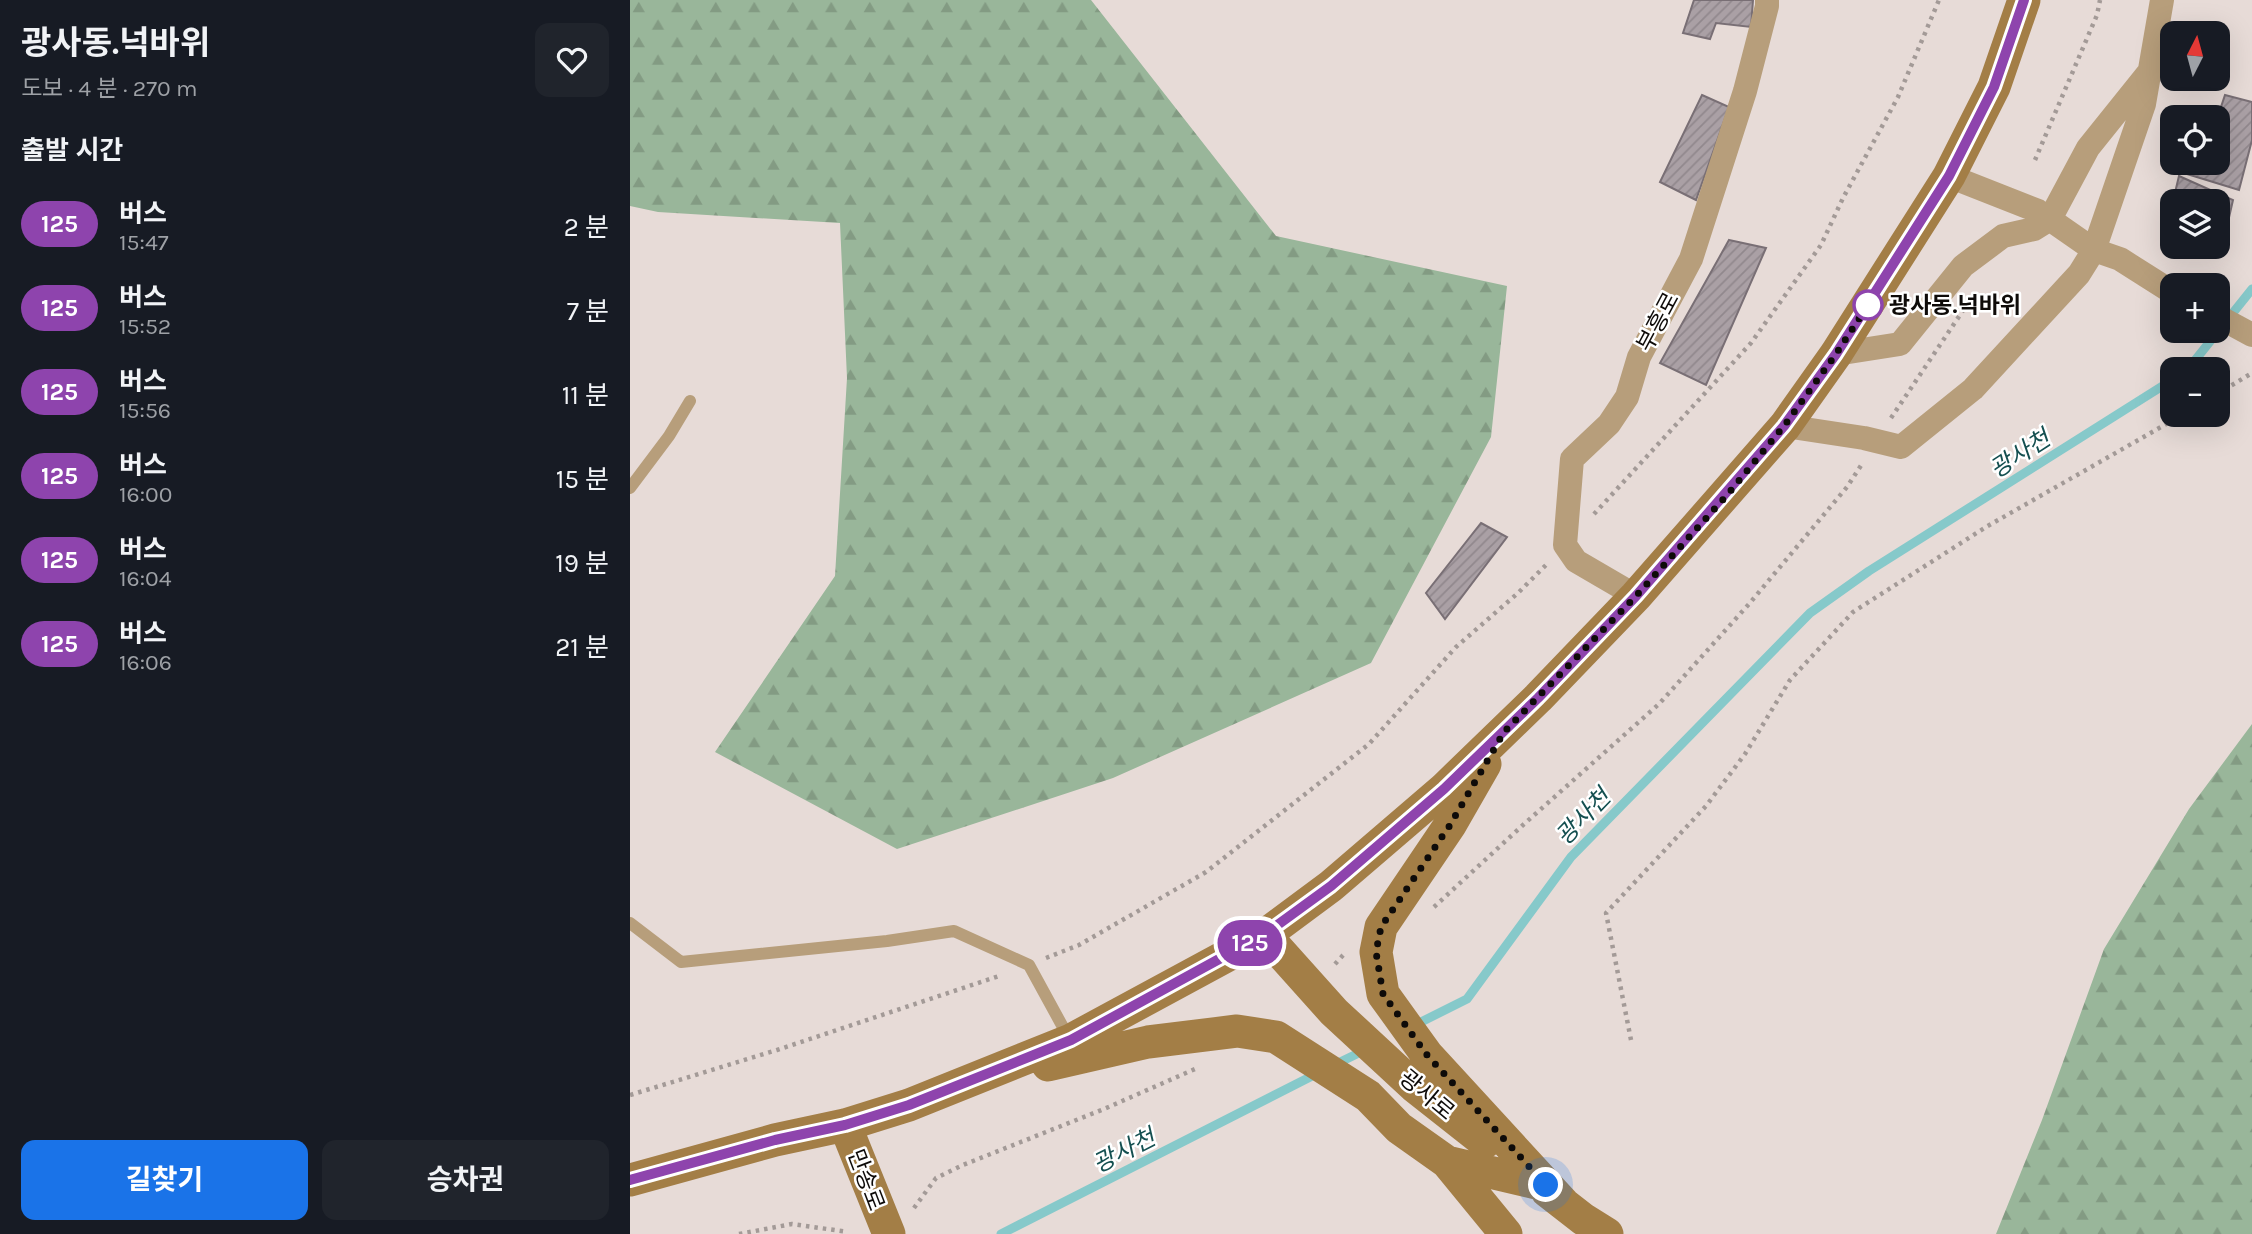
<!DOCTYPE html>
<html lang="ko">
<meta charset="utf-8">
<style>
body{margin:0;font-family:Karla,"Noto Sans KR",sans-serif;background:#20242c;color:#f1f3f6;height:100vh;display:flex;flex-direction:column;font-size:26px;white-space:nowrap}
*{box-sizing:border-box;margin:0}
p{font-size:23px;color:#9ea1a6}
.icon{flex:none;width:38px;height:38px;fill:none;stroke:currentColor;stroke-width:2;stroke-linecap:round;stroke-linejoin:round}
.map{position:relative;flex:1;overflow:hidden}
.side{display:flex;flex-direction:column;background:#171b24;width:630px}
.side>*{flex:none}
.badge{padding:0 14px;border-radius:23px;font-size:24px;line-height:46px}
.needle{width:46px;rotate:6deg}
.buttons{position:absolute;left:1530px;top:21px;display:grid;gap:14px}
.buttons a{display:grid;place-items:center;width:70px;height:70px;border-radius:14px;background:#171b24;box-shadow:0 7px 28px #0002;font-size:35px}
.you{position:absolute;width:35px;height:35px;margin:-18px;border:5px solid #fff;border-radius:50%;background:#1a73e8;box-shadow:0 0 0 10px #1a73e833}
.map>.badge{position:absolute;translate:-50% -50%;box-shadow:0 0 0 4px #fff}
h2{padding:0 21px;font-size:26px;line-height:63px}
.round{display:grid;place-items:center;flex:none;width:74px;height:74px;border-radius:14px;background:#20242c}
.headline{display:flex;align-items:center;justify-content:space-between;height:119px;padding:0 21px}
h1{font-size:33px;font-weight:700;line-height:52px}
.button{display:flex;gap:14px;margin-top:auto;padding:14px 21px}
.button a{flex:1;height:80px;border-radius:14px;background:#1a73e8;color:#fff;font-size:28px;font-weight:700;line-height:80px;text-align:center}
.button a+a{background:#20242c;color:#f1f3f6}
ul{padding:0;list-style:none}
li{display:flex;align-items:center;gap:21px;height:84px;padding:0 21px}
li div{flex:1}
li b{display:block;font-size:26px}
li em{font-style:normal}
li .badge{min-width:77px;font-weight:700;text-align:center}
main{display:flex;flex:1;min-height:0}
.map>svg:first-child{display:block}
</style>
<main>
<section class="side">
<div class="headline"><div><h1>광사동.넉바위</h1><p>도보 · 4 분 · 270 m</p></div><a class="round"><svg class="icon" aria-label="heart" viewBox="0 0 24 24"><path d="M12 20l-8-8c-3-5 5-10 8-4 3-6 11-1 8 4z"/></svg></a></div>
<h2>출발 시간</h2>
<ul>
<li><span class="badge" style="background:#8e44ad;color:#fff">125</span><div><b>버스</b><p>15:47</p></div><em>2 분</em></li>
<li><span class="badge" style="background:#8e44ad;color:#fff">125</span><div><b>버스</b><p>15:52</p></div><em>7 분</em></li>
<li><span class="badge" style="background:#8e44ad;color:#fff">125</span><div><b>버스</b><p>15:56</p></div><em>11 분</em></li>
<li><span class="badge" style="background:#8e44ad;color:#fff">125</span><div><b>버스</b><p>16:00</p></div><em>15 분</em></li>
<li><span class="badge" style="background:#8e44ad;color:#fff">125</span><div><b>버스</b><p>16:04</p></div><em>19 분</em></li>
<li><span class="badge" style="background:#8e44ad;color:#fff">125</span><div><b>버스</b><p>16:06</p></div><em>21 분</em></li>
</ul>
<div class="button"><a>길찾기</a><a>승차권</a></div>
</section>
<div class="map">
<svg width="1622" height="1234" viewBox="0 0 1622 1234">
<defs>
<pattern id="forest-firs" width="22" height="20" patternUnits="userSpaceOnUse" patternTransform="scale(1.75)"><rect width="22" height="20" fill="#99b69a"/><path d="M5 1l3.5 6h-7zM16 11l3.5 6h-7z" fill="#839b83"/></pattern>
<pattern id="building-hatch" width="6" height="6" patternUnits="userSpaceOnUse" patternTransform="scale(1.75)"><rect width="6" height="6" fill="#aaa0a5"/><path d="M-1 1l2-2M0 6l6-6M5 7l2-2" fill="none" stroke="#91888d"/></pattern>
</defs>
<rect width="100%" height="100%" fill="#e7dbd7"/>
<path fill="url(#forest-firs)" d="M 0,0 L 461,0 L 646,236 L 877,286 L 861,437 L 741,663 L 483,778 L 267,849 L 85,752 L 205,576 L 217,378 L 210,223 L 28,212 L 0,206 Z
M 1622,724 L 1622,1234 L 1366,1234 L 1412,1120 L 1474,949 L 1559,809 Z"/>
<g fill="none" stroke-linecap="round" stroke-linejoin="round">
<path stroke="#86c9ca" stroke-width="9" d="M 1558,369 L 1622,289
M 785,1025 L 837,999 L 941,857 L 1180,613 L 1239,571 L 1542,380
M 704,1065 L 735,1050
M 371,1234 L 688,1073"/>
</g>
<path fill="url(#building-hatch)" stroke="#796f75" stroke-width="2" d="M 1064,0 L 1123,0 L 1121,27 L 1086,23 L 1080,39 L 1053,33 Z
M 1072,95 L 1099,107 L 1066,200 L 1030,182 Z
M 1595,95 L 1622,102 L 1622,140 L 1609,190 L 1557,174 L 1559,163 L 1587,163 L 1587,119 Z
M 1549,176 L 1603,200 L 1595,235 L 1587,232 L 1587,201 L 1543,201 Z
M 1099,240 L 1136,248 L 1076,385 L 1030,363 Z
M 851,523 L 877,537 L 815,619 L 796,593 Z"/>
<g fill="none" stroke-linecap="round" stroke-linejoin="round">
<path stroke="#a39a97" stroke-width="4.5" stroke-dasharray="3.5 5" stroke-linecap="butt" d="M 1405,160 L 1467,15 L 1470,0
M 1587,394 L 1622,373
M 1261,418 L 1334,309
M 964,514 L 1121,343 L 1191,245 L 1213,198 L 1268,97 L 1309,0
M 804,907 L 893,825 L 1029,704 L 1119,604 L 1217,487 L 1232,464
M 416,958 L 449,945 L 576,872 L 739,744 L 826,647 L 888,593 L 917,564
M 705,964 L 715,953
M 1001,1040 L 976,913 L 1076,806 L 1115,754 L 1160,680 L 1223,612 L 1356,527 L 1552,415
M 0,1095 L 147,1050 L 372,975
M 284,1208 L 306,1178 L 333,1165 L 474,1109 L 565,1069
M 109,1234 L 162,1224 L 218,1232"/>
<path stroke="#b79e7b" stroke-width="12" d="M 0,488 L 39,436 L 60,401
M 0,923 L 51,962 L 257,941 L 324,931 L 399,965 L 440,1040"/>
<path stroke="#b79e7b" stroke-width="24" d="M 1319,176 L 1408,211 L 1464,250 L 1490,259 L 1542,292
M 1587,316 L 1622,335
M 1206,354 L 1270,344 L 1333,266 L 1373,236 L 1404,229 L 1420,219 L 1458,148 L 1519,72
M 1155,426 L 1234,438 L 1271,447 L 1343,389 L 1449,274 L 1464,250 L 1514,104 L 1532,0
M 1006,596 L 946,561 L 935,545 L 942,459 L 979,424 L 997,397 L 1009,357 L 1061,259 L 1115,91 L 1137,6 L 1137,0"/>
<path stroke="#a37e46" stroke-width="33" d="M 855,764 L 820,825 L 751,927 L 746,952 L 753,994 L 797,1055 L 933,1203
M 635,935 L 704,1012 L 784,1086 L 855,1142
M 418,1065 L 518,1042 L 607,1031 L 646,1037 L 738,1096 L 769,1128 L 817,1162 L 906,1183
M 215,1125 L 259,1234
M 817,1162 L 876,1234
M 0,1180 L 145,1140 L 215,1125 L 279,1105 L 441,1040 L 635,935 L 701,886 L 814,789 L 908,698 L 1006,596 L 1155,426 L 1206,354 L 1319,176 L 1364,87 L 1394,0
M 917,1191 L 953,1219 L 977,1234"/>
</g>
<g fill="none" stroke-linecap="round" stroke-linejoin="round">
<g stroke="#fff" stroke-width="16">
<path id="line" d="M 0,1180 L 145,1140 L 215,1125 L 279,1105 L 441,1040 L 635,934 L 701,886 L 814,789 L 908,698 L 1006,596 L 1154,426 L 1206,354 L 1319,176 L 1364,87 L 1394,0"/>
</g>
<use href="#line" stroke="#8e44ad" stroke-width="10"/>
<path stroke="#0e0b09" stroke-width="7" stroke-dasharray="0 12.6" d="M 916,1185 L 797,1055 L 753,994 L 746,952 L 751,927 L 820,825 L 874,732 L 1006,596 L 1097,495 L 1154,426 L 1206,354 L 1238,305"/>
</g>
<circle fill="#fff" stroke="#8e44ad" stroke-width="3.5" cx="1238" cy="305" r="14"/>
<g text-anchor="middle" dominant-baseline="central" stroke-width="5" stroke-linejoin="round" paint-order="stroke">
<g font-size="23" font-weight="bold" fill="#0e0b09" stroke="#fff" text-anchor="start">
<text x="1259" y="305">광사동.넉바위</text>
</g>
<g font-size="23" fill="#0e0b09" stroke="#fff">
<text transform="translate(1028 322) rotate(-62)">부흥로</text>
<text transform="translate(797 1095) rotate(40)">광사로</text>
<text transform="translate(236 1180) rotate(69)">만송로</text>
</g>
<g font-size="24" font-style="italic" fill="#144f50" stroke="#fff">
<text transform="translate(1390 454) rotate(-33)">광사천</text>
<text transform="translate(953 817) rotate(-46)">광사천</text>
<text transform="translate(494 1151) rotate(-27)">광사천</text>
</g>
</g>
</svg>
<div class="buttons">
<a><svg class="needle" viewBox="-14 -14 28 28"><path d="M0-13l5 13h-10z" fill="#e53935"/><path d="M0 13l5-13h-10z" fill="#9ea1a6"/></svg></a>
<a><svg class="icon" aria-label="locate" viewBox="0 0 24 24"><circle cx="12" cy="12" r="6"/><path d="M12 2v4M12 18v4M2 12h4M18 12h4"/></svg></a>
<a><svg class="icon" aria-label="layers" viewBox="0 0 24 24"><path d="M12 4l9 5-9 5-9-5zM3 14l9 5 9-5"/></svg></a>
<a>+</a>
<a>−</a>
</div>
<div class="you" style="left:916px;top:1185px"></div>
<b class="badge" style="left:620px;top:943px;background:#8e44ad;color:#fff">125</b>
</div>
</main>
